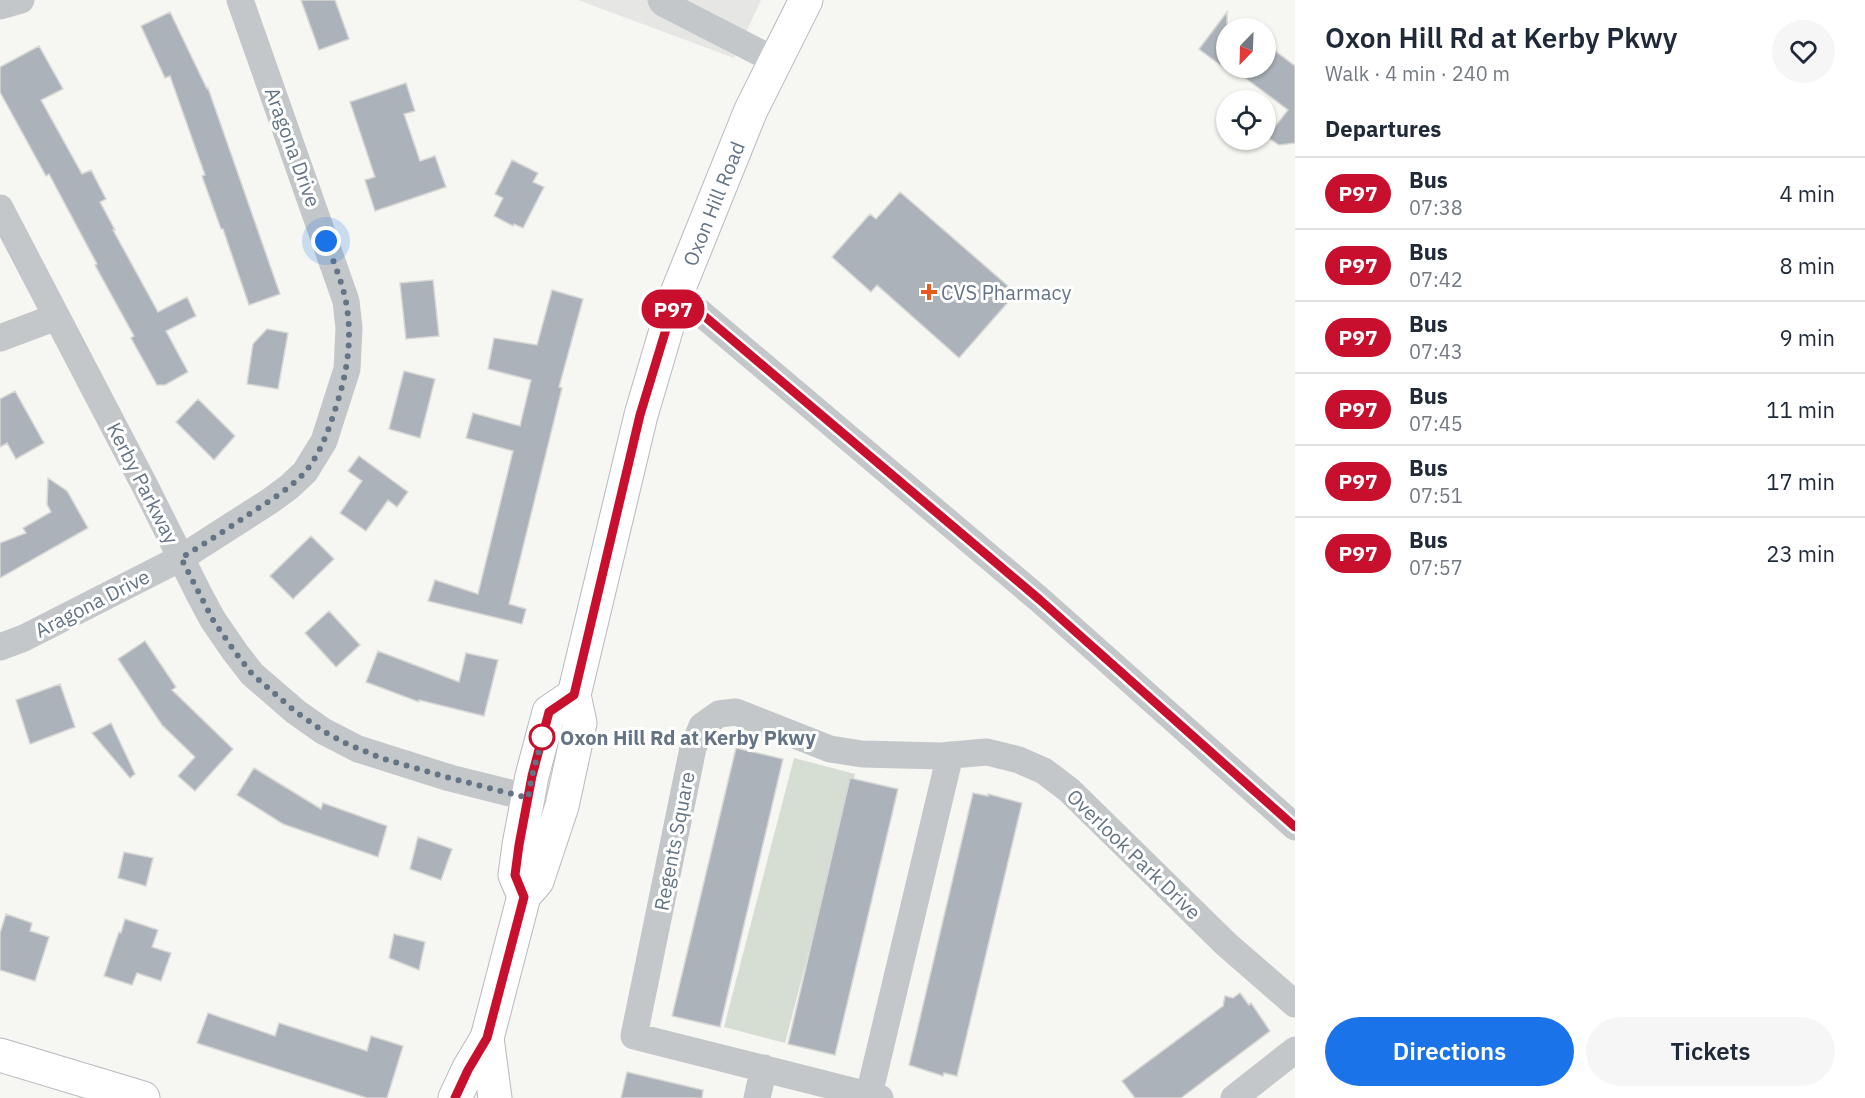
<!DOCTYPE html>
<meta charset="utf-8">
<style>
body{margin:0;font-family:"IBM Plex Sans",sans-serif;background:#f6f6f7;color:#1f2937;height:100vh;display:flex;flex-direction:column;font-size:22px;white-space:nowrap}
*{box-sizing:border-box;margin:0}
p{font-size:20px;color:#747a83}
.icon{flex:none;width:33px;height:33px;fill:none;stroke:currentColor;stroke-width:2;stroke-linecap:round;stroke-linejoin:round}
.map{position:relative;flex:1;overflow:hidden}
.panel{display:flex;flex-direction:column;background:#fff;width:570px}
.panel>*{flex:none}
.badge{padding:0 12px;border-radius:20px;font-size:21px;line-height:39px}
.needle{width:39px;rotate:203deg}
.controls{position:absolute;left:1216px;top:18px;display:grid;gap:12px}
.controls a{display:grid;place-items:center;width:60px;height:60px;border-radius:50%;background:#fff;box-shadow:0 2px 4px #0004;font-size:30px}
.you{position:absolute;width:30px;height:30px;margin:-15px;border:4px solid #fff;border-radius:50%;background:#1a73e8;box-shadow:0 0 0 9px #1a73e833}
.map>.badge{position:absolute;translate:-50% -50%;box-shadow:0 0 0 3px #fff}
h2{padding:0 30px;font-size:22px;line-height:54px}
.round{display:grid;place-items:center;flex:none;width:63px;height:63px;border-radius:32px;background:#f6f6f7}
.headline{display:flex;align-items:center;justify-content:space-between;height:102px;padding:0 30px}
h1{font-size:28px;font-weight:600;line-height:45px}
.button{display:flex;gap:12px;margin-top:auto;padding:12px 30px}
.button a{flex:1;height:69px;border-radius:36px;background:#1a73e8;color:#fff;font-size:24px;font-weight:600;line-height:69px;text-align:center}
.button a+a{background:#f6f6f7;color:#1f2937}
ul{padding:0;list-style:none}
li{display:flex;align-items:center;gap:18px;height:72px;padding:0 30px;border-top:2px solid #e0e1e3}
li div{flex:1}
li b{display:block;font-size:22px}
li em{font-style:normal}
li .badge{min-width:66px;font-weight:700;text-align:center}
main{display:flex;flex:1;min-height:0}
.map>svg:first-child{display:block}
</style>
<main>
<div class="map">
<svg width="1295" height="1098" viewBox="0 0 1295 1098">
<rect width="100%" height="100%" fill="#f6f6f2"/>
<path fill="#e6e7e5" d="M 578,0 L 761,0 L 734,58 Z"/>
<path fill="#d6ddd3" d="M 794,758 L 855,774 L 785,1043 L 724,1027 Z"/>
<path fill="#abb2b9" stroke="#d7d7d5" stroke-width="1.5" d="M 301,0 L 335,0 L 349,39 L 319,50 Z
M 170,12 L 207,89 L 208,88 L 280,294 L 249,305 L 223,229 L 221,229 L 202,176 L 205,175 L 170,76 L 165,78 L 141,26 Z
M 1227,12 L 1227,70 L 1199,49 Z
M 1266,44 L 1295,66 L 1295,143 L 1279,145 L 1267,137 L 1288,110 L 1232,68 L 1266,68 Z
M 39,46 L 63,89 L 41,100 L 82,174 L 91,170 L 106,199 L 100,202 L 115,230 L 113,230 L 158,312 L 187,297 L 196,316 L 166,331 L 188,372 L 165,385 L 157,385 L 131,338 L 134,336 L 95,265 L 97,264 L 49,174 L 46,176 L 0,92 L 0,67 Z
M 406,83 L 415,111 L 404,114 L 420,161 L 435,156 L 446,187 L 375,211 L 365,180 L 375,177 L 350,102 Z
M 512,160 L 538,173 L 533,182 L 544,187 L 523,228 L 514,224 L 513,226 L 494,216 L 503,198 L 495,194 Z
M 900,192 L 1016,293 L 959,358 L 877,285 L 871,292 L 832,257 L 870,214 L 876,219 Z
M 433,280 L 439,336 L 406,339 L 400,283 Z
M 552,290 L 583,299 L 559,387 L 562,388 L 509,604 L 526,609 L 522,624 L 428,601 L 435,580 L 478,594 L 513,451 L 466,438 L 473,413 L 520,426 L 531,380 L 488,369 L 494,338 L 537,345 Z
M 267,329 L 288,333 L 278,389 L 247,384 L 253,344 Z
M 404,371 L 435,379 L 420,438 L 389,429 Z
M 15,391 L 44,443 L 16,459 L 7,443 L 0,447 L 0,399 Z
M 198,399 L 235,436 L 214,460 L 176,422 Z
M 359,456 L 408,492 L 397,507 L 388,500 L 366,531 L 340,513 L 362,481 L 348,471 Z
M 48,478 L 67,491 L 88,528 L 0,578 L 0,543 L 26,533 L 23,528 L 51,512 L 47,504 Z
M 311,536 L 334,559 L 293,599 L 270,576 Z
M 329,611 L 360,645 L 336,667 L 305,633 Z
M 145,641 L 176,687 L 172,690 L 233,749 L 195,791 L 178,776 L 195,757 L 162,725 L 118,659 Z
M 378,651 L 459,682 L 466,653 L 498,660 L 484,716 L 419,700 L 419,702 L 366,682 Z
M 60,684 L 75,727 L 30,744 L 16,700 Z
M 111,723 L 135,774 L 130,778 L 92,733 Z
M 736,748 L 783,759 L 720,1027 L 672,1016 Z
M 254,768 L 321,809 L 323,803 L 387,826 L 378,857 L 283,824 L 237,795 Z
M 850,778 L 898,789 L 835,1055 L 788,1044 Z
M 973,793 L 988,796 L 988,794 L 1022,803 L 957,1076 L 944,1073 L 943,1076 L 909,1065 Z
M 418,837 L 452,849 L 441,880 L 410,869 Z
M 124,852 L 153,858 L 146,886 L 118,878 Z
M 6,914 L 32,923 L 30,931 L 49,937 L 35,981 L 0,970 L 0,933 Z
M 125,919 L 158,930 L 152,947 L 171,953 L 161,981 L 137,973 L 132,985 L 104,976 L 119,932 L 121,933 Z
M 394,934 L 425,942 L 419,970 L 389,958 Z
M 1240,993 L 1249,1005 L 1251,1003 L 1270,1031 L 1181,1098 L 1135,1098 L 1122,1081 L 1223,1006 L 1225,996 L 1233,998 Z
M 208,1013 L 275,1036 L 279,1023 L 367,1051 L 371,1036 L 403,1046 L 387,1098 L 367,1098 L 197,1043 Z
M 627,1072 L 703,1090 L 702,1098 L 621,1098 Z"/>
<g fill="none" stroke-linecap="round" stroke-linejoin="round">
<g stroke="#b6babe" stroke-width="35">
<g id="major">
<path d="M 524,896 L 515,875 L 519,845 L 532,776 L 549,712 L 574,695"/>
<path d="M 487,1038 L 495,1098"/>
<path d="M 0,1055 L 143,1098"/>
<path id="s1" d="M 455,1098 L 468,1070 L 487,1038 L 524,896 L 537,881 L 562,806 L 580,723 L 574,695 L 641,415 L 677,293 L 751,110 L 806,0"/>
</g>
</g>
<path stroke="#c3c7ca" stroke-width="27" d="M 661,0 L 663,3 L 776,61
M 0,6 L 21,0
M 0,208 L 145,486 L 198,592 L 213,620 L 235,652 L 252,674 L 296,712 L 323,731 L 358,749 L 450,778 L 562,806
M 677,293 L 1040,600 L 1295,827
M 0,338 L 56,317
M 0,647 L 24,638 L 181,558 L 270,501 L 289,487 L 305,472 L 324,441 L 347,369 L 349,328 L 346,301 L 240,0
M 869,1095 L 950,755
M 757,1098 L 764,1068
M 880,1098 L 634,1036 L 693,748 L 702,726 L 719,714 L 736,712 L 830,749 L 862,754 L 941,756 L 987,752 L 1019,760 L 1044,771 L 1069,790 L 1226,944 L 1295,1004
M 1234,1098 L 1295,1050"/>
<use href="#major" stroke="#fff" stroke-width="33"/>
</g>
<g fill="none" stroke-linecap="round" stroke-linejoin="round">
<g stroke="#fff" stroke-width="14">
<path id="line" d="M 455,1098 L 468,1070 L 487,1038 L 524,897 L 515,875 L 519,845 L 532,776 L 549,712 L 574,695 L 640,415 L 677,293 L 1040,600 L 1295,827"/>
</g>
<use href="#line" stroke="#c8102e" stroke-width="9"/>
<path stroke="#647484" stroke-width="6" stroke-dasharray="0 10.8" d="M 326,241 C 333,261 342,281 346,302 C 353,340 347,374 335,410 C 328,432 320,454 305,472 C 291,488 272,499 254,511 C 230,527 206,543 181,558 L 213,620 L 235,652 L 252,674 L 296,712 L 323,731 L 345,743 L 381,758 L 450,778 L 528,798 L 532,776 L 543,736 L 542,737"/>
</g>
<path fill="#e85b20" stroke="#fff" stroke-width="2" d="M926 283h6v6h6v6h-6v6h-6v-6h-6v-6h6z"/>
<circle fill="#fff" stroke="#c8102e" stroke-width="3" cx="542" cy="737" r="12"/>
<g text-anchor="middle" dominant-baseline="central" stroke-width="6" stroke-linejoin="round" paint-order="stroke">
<g font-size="20" fill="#647484" stroke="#fff">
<text transform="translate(293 147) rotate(70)">Aragona Drive</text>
<text stroke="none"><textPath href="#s1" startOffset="939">Oxon Hill Road</textPath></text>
<text transform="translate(143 483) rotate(63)">Kerby Parkway</text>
<text transform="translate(92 603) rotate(-27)">Aragona Drive</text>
<text transform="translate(674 841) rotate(-79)">Regents Square</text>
<text transform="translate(1134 854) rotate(44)">Overlook Park Drive</text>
</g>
<g font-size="20" fill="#647484" stroke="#fff" text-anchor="start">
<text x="941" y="292">CVS Pharmacy</text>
</g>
<g font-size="20" font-weight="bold" fill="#647484" stroke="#fff" text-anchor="start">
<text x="560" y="737">Oxon Hill Rd at Kerby Pkwy</text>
</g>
</g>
</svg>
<div class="controls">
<a><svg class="needle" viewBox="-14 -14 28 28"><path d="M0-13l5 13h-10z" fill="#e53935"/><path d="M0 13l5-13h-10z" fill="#747a83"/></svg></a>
<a><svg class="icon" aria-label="locate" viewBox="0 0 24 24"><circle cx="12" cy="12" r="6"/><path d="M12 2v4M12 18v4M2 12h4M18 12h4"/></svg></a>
</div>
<div class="you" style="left:326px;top:241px"></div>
<b class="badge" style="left:673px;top:309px;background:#c8102e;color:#fff">P97</b>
</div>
<section class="panel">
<div class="headline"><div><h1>Oxon Hill Rd at Kerby Pkwy</h1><p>Walk · 4 min · 240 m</p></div><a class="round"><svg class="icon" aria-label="heart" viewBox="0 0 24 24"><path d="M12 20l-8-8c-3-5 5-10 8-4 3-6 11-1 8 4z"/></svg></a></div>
<h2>Departures</h2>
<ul>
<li><span class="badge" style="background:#c8102e;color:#fff">P97</span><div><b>Bus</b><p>07:38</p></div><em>4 min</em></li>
<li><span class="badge" style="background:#c8102e;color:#fff">P97</span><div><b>Bus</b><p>07:42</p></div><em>8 min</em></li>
<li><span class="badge" style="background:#c8102e;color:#fff">P97</span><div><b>Bus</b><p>07:43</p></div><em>9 min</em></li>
<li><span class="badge" style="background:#c8102e;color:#fff">P97</span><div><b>Bus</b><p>07:45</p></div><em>11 min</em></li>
<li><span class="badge" style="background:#c8102e;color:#fff">P97</span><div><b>Bus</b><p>07:51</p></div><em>17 min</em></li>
<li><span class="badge" style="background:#c8102e;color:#fff">P97</span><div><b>Bus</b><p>07:57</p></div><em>23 min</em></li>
</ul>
<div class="button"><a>Directions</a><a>Tickets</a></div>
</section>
</main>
